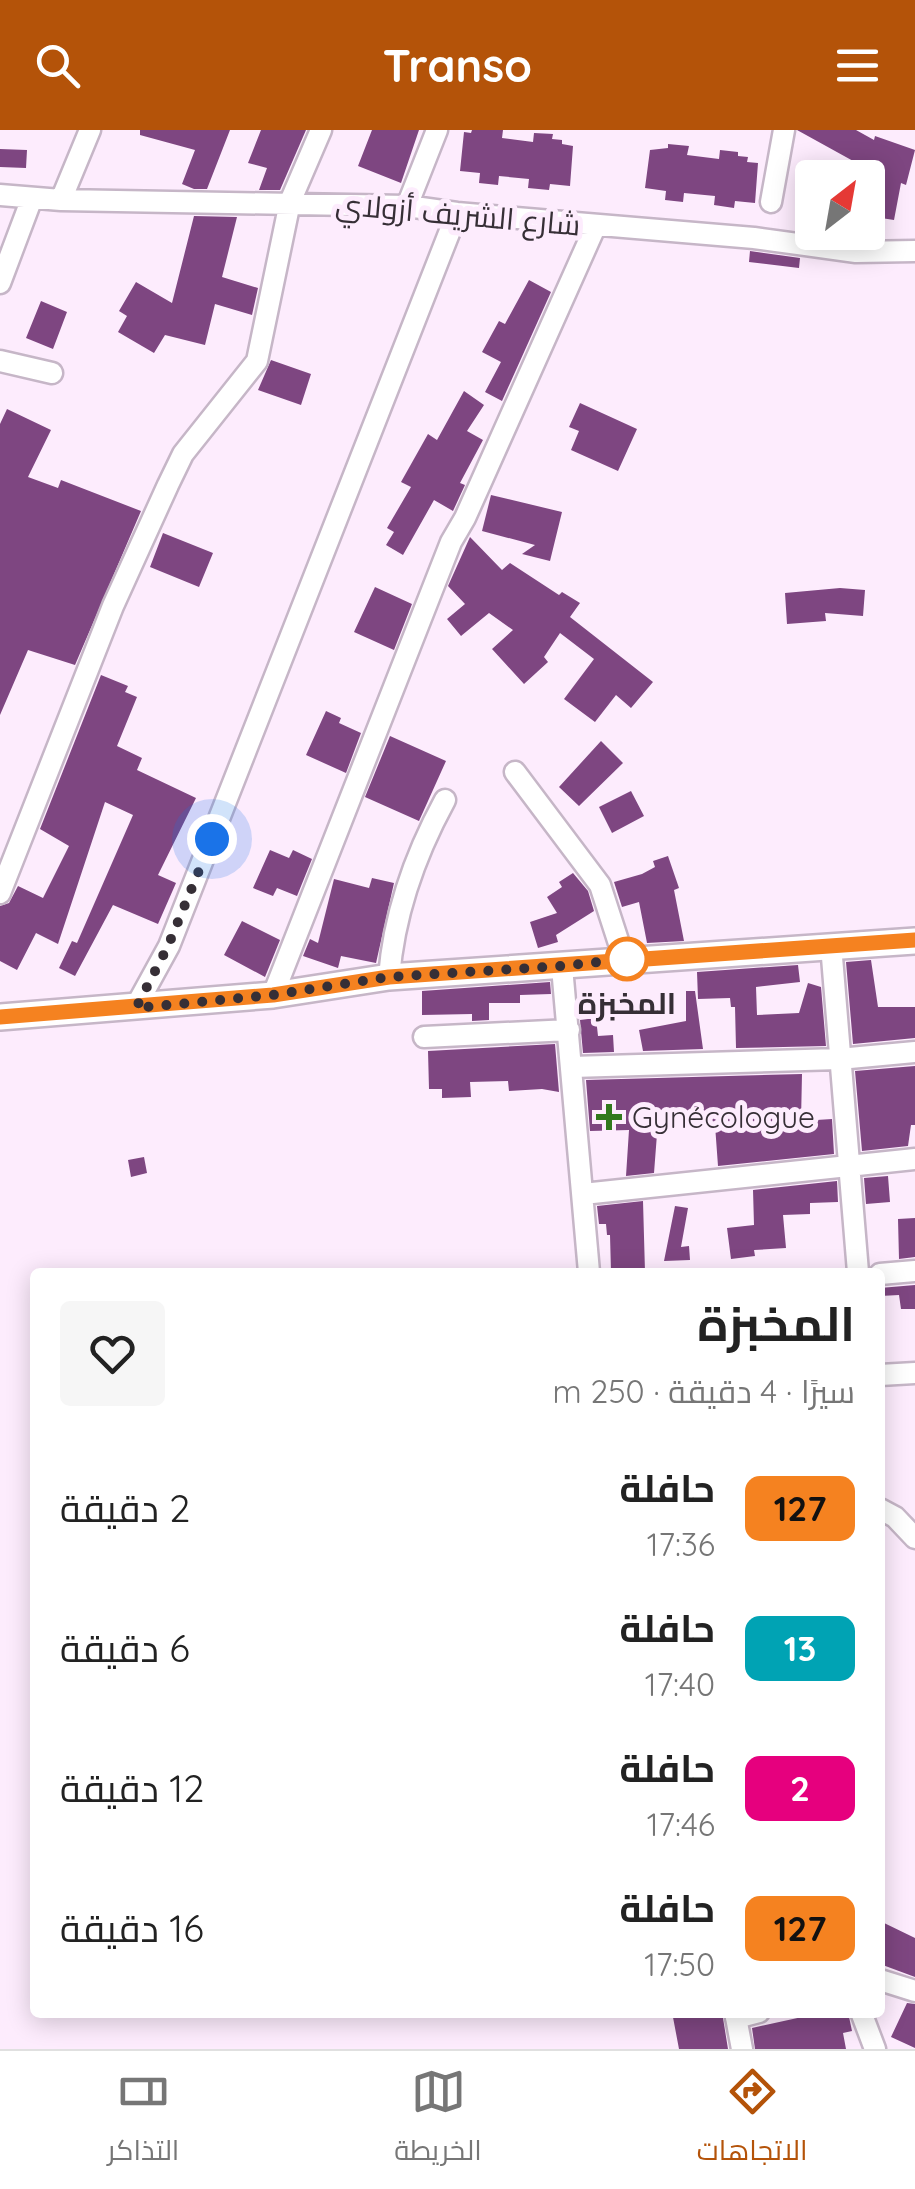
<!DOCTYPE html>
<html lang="ar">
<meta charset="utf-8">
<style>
body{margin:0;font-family:Quicksand,Cairo,sans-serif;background:#f6f6f6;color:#222;direction:rtl;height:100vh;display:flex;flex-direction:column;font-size:38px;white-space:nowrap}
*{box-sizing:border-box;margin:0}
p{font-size:32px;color:#767676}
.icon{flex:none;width:55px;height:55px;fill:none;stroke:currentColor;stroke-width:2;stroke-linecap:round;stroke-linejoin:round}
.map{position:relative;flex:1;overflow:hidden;direction:ltr}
.side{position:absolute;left:30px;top:1138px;width:855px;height:750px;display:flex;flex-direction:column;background:#fff;border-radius:10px;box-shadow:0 5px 25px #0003;direction:rtl}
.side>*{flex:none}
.badge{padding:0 20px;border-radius:15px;font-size:35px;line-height:65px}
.needle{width:65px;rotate:31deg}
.buttons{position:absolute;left:795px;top:30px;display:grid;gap:20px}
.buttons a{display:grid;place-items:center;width:90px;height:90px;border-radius:10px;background:#fff;box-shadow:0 5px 25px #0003;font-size:50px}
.you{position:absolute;width:50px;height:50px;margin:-25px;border:8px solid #fff;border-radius:50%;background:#1a73e8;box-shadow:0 0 0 15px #1a73e833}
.map>.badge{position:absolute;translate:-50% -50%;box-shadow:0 0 0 5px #fff}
.round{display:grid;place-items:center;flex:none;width:105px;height:105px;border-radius:10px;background:#f6f6f6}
.overview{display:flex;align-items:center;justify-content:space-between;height:170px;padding:0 30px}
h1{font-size:48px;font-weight:700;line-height:75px}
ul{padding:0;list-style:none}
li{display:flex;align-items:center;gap:30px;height:140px;padding:0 30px}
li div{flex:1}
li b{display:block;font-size:38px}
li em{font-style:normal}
li .badge{min-width:110px;font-weight:700;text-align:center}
header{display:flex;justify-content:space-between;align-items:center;height:130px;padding:0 30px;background:#b45309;color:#fff;font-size:45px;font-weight:700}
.menu{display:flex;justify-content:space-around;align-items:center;height:140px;border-top:2px solid #e0e0e0;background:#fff;font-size:28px;color:#767676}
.menu a{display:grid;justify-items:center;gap:5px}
.menu .on{color:#b45309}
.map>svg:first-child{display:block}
</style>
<header><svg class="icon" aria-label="menu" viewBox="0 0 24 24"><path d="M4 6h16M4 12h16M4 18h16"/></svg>Transo<svg class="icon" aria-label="search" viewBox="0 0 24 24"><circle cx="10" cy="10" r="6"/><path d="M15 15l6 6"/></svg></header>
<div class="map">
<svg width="915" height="1919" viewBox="0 0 915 1919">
<rect width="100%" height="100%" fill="#fdecfd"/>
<path fill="#7e4681" d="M 140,0 L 230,0 L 207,59 L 194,59 L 182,54 L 195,20 L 140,5 Z
M 261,0 L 306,0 L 280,60 L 259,60 L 267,38 L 248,33 Z
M 372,0 L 419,0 L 401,53 L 358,36 Z
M 472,0 L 503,0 L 502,8 L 533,12 L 534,3 L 553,4 L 552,9 L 562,10 L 562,14 L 573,16 L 570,56 L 550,54 L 549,60 L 528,58 L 529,49 L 499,46 L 498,55 L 479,53 L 480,43 L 460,41 L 464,2 L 471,3 Z
M 797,0 L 856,0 L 874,10 L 875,6 L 915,20 L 906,55 L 901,53 L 894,90 L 868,86 L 868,41 L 864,37 Z
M 668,14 L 689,16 L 687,25 L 719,29 L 720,20 L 738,22 L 738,26 L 748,27 L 747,32 L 758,33 L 755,73 L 735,71 L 734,78 L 714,75 L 715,66 L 684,63 L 683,72 L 665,70 L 666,61 L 645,58 L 650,20 L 668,18 Z
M 0,19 L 27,20 L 26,38 L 0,37 Z
M 194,86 L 237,87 L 222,147 L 258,158 L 252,185 L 215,174 L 205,215 L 165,205 L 154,223 L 118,202 L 127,186 L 119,181 L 136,152 L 172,173 Z
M 750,121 L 800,128 L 799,138 L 749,132 Z
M 529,150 L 551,162 L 502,271 L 485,262 L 501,232 L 482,222 L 499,191 L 505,194 Z
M 41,171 L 67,182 L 53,219 L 26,208 Z
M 271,230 L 311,244 L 301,275 L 258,260 Z
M 464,261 L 484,275 L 467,301 L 483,310 L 460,353 L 465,355 L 453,381 L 434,370 L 403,425 L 386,415 L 394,402 L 387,398 L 411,357 L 401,352 L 428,304 L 437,310 Z
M 580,273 L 637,299 L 618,341 L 571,320 L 579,301 L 569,297 Z
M 7,279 L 51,300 L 28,347 L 58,358 L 61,350 L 141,381 L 75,535 L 28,520 L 0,585 L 0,294 Z
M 491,365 L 562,382 L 550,431 L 522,424 L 535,415 L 482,401 Z
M 163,403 L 213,423 L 199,457 L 150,437 Z
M 470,407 L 502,440 L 510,433 L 559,465 L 562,462 L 580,473 L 570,487 L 653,552 L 631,578 L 616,565 L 595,592 L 564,569 L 594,529 L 560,503 L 544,527 L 548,532 L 524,554 L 492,519 L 513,500 L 489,483 L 461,506 L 447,489 L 465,474 L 448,456 Z
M 375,457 L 412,474 L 394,520 L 354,502 Z
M 840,458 L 865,460 L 863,486 L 825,483 L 826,491 L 787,494 L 785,463 Z
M 101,545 L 128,556 L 125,562 L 137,567 L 117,616 L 142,628 L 137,640 L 196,668 L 158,745 L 176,753 L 158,794 L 113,775 L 75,846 L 59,838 L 72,811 L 77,813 L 133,685 L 105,672 L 58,814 L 36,803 L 17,840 L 0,831 L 0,776 L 9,773 L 18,756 L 43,768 L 69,716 L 40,699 Z
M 326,581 L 341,588 L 339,593 L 361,603 L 346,643 L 306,625 Z
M 390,606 L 446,631 L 419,691 L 365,667 Z
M 601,611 L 623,633 L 579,676 L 559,657 Z
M 631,661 L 644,686 L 612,703 L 599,677 Z
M 270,720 L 289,728 L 293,720 L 312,729 L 297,766 L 277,758 L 273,766 L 253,758 Z
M 668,726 L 679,758 L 674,760 L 684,811 L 647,813 L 639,772 L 622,777 L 614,752 L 642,744 L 655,737 L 653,731 Z
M 573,743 L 588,761 L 594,781 L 556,805 L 558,812 L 538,818 L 530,792 L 557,783 L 547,767 L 562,757 L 559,752 Z
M 372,748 L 394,753 L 376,833 L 341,826 L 338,838 L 303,826 L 310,809 L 318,813 L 334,749 L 369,758 Z
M 242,791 L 280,810 L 265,847 L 224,825 Z
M 871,830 L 878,877 L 915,877 L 915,908 L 853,914 L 846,832 Z
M 798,835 L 800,852 L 756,857 L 757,885 L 799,883 L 808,853 L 821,857 L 826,916 L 736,918 L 735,877 L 731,877 L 730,868 L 698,869 L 697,842 Z
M 550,852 L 551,864 L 520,865 L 520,873 L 489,873 L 489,890 L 472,891 L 472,884 L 422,885 L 422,861 Z
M 686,861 L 695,861 L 703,919 L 643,921 L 639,900 L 686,891 Z
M 596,888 L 598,906 L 613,905 L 614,922 L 583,923 L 580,890 Z
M 555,914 L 559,962 L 542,959 L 509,961 L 508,951 L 470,952 L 471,967 L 442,968 L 442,959 L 429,959 L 428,921 Z
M 915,936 L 915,995 L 911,995 L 908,1016 L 862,1021 L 855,941 Z
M 802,944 L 801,991 L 832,989 L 834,1024 L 718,1036 L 715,995 L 658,991 L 654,1043 L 626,1046 L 629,1000 L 590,1001 L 586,950 Z
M 144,1027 L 147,1043 L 131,1047 L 128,1030 Z
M 888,1046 L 890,1072 L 866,1074 L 864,1048 Z
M 837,1051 L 838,1072 L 810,1073 L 810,1084 L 783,1085 L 786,1118 L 754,1120 L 755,1126 L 731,1129 L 727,1098 L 754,1095 L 753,1060 Z
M 643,1071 L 645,1142 L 611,1142 L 610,1105 L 607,1105 L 606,1094 L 599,1094 L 597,1076 Z
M 675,1076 L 688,1078 L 681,1117 L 689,1116 L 690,1130 L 664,1131 Z
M 915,1088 L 915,1127 L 899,1129 L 898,1089 Z
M 915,1155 L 915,1179 L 901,1179 L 899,1165 L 880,1166 L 880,1158 Z
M 880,1791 L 915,1808 L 915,1847 L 880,1834 Z
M 907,1873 L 915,1874 L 915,1918 L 891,1907 Z
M 672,1882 L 722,1882 L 728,1919 L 679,1919 Z
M 825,1882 L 848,1882 L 852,1901 L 843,1903 L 846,1919 L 755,1919 L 752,1898 Z"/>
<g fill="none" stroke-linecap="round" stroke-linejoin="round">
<g stroke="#c6b6c7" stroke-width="25">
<path id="minor" d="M 0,65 L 61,70 L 407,76 L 457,83 L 754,108 L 856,122 L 915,121
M 61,70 L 90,0
M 771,72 L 784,0
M 407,76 L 437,0
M 0,153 L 32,68
M 0,231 L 52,243
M 515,642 L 600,755 L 624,829
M 0,763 L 113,476 L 168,355 L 183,324 L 257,231 L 290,72 L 321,0
M 831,815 L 858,1142
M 562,837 L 589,1142
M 389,847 C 394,784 415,725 445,670
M 273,865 L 451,412 L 465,388 L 596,95
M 135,878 L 169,816 L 457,83
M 424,907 L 569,900
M 572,937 L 839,929 L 915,922
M 583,1064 L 915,1029
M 880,1144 L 915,1141
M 880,1245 L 915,1243
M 880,1379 L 895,1387 L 915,1408
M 880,1850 L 915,1861
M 735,1882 L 742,1919
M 861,1882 L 875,1919
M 736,1888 L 759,1882"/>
</g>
<g stroke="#c6b6c7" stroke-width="30">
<path id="major" d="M 0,887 L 273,865 L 389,847 L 915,811"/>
</g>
<use href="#minor" stroke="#fff" stroke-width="20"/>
<use href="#major" stroke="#fff" stroke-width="25"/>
</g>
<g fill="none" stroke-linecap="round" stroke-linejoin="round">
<g stroke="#fff" stroke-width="22">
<path id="line" d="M 0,887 L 273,865 L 389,847 L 915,810"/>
</g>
<use href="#line" stroke="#f58220" stroke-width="15"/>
<path stroke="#362f36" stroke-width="10" stroke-dasharray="0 18" d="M 212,709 L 168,816 L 136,878 L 273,865 L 389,847 L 562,836 L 627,829"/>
</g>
<circle fill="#fff" stroke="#f58220" stroke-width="5" cx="627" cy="829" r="20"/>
<path fill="#31791d" stroke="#fdecfd" stroke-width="4" d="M604 972h10v10h10v10h-10v10h-10v-10h-10v-10h10z"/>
<g text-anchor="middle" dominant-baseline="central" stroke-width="10" stroke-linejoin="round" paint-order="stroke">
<g font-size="30" fill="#362f36" stroke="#fdecfd">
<text transform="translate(458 84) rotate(5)">شارع الشريف أزولاي</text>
</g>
<g font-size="30" font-weight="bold" fill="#362f36" stroke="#fdecfd">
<text x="627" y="873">المخبزة</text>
</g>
<g font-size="30" fill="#362f36" stroke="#fdecfd" text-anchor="start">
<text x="632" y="987">Gynécologue</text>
</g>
</g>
</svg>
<div class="buttons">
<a><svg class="needle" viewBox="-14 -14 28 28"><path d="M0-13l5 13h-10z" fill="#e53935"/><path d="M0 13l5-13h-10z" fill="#767676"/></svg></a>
</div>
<div class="you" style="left:212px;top:709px"></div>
<section class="side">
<div class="overview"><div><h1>المخبزة</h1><p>سيرًا · 4 دقيقة · 250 m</p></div><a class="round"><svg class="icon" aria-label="heart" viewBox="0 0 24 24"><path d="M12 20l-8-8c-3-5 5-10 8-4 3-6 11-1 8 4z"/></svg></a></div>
<ul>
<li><span class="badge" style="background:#f58220;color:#111">127</span><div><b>حافلة</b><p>17:36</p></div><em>2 دقيقة</em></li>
<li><span class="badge" style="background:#00a3b4;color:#fff">13</span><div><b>حافلة</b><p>17:40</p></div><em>6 دقيقة</em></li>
<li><span class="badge" style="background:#e6007e;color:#fff">2</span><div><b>حافلة</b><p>17:46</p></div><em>12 دقيقة</em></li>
<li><span class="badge" style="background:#f58220;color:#111">127</span><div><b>حافلة</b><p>17:50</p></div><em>16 دقيقة</em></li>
</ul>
</section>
</div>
<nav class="menu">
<a class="on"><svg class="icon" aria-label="directions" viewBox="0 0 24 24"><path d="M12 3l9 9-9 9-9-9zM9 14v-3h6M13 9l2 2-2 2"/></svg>الاتجاهات</a>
<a><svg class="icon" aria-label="map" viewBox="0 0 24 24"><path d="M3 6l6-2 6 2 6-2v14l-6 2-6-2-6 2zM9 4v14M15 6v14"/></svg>الخريطة</a>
<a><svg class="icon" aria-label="tickets" viewBox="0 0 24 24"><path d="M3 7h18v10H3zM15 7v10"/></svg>التذاكر</a>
</nav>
